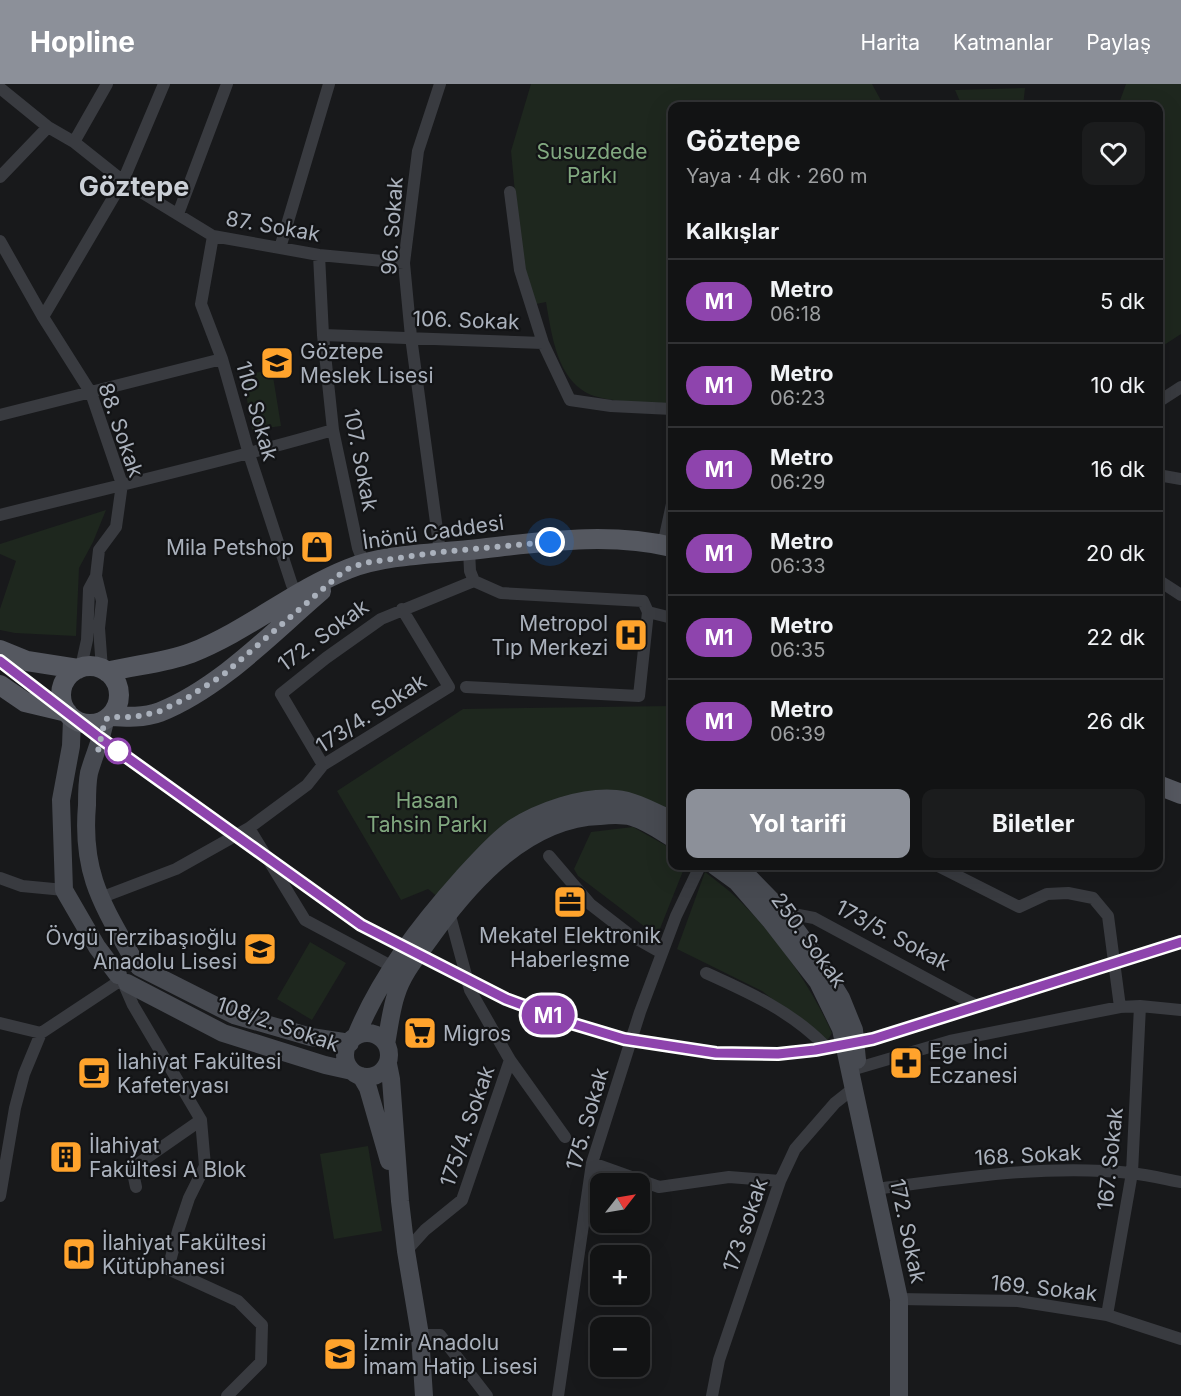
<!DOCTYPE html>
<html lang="tr">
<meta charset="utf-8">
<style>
body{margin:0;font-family:Inter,sans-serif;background:#1b1c1d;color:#f1f3f6;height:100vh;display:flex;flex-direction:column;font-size:22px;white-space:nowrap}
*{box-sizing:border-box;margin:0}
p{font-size:20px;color:#9c9ea0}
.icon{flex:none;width:33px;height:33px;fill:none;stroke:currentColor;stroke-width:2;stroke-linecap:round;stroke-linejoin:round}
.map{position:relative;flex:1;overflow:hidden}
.details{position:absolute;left:668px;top:18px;width:495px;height:768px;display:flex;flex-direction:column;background:#121314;border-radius:12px;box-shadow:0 6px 24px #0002,0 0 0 2px #313234}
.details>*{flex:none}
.badge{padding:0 12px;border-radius:20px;font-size:21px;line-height:39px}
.needle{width:39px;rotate:59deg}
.fabs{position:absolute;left:590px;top:1089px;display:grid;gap:12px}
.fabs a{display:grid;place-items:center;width:60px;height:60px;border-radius:12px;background:#121314;box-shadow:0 6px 24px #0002,0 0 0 2px #313234;font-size:30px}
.you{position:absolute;width:30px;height:30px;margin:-15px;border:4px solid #fff;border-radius:50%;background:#1a73e8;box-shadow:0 0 0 9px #1a73e833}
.map>.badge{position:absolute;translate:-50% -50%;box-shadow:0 0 0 3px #fff}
h2{padding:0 18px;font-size:22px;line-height:54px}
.round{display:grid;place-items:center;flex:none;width:63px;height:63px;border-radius:12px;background:#1b1c1d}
.headline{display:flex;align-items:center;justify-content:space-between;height:102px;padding:0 18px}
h1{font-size:28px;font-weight:700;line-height:45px}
.cta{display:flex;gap:12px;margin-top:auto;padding:12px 18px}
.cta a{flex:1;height:69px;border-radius:12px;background:#8c9099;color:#fff;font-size:24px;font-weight:700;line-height:69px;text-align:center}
.cta a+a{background:#1b1c1d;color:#f1f3f6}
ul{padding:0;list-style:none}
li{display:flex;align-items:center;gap:18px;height:84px;padding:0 18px;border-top:2px solid #313234}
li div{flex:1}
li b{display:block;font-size:22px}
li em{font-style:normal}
li .badge{min-width:66px;font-weight:700;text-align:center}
header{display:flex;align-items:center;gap:36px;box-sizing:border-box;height:84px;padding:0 30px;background:#8c9099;color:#fff}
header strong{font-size:28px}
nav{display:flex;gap:33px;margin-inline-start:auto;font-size:21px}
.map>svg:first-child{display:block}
</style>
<header>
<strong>Hopline</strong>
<nav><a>Harita</a><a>Katmanlar</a><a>Paylaş</a></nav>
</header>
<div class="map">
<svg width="1181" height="1312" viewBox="0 0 1181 1312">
<rect width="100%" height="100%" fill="#18191b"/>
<path fill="#1e271e" d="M 531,0 L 872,0 L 884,22 L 672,22 L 672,320 C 650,318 619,319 598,313 C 558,303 552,253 546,218 L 536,220 L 521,171 L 511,67 Z
M 1126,0 L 1181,0 L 1181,250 L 1158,265 L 1158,22 L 1118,22 Z
M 1025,4 L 1023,22 L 962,22 L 955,6 Z
M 272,286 L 281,342 L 252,346 L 243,291 Z
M 106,426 L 93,458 L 79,484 L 76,552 L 15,549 L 0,546 L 0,525 L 16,477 L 0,470 L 0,460 Z
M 672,622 L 669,729 L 621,710 L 439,814 L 428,805 L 401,816 L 337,707 L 463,625 Z
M 633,743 L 672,765 L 672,782 L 685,782 L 657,852 L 578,792 L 574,785 L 591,748 Z
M 705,788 C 716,797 728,805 737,814 C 776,852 810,900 832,949 L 827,957 L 762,907 L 677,865 Z
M 310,858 L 346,879 L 312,936 L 277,915 Z
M 368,1062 L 382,1147 L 334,1155 L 320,1070 Z"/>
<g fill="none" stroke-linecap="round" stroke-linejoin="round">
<path stroke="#393b40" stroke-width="12" d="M 440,0 L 418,67 L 404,179 L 411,253 L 440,468
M 0,4 L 48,43 L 74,58 L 123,97 L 213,152 L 319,171 L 404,179
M 74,58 L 107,0
M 0,93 L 48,43
M 510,108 L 520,186 L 543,259 L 570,316 L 611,322 L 672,325
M 178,130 L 227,0
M 213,152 L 201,220 L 222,275 L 249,370 L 292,501 L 299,509
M 0,157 L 43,233 L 91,309 L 122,400 L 116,443 L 99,466 L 96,492 L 89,505 L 87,556 L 81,583
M 280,164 L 329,0
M 319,171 L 323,251 L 333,346 L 358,464 L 364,479
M 43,233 L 123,97 L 164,0
M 323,251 L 543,259
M 1158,318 L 1181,303
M 0,331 L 222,275
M 1158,391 L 1181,395
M 0,431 C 111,403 223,378 333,346
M 663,461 L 672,420
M 469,466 L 470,487 L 474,497 L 501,509 L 643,517 L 648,528 L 672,534
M 96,492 L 102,517 L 99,544 L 102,585
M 1158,496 L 1181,511
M 466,603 L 639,612 L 648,528
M 323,681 L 281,610 L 326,574 L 381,535 L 474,497
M 249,744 L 305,836 L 393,883
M 549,772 L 590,820 L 630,851 L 662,869
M 938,782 L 1019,823 L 1047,810 L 1068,809 L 1093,814 L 1108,832 L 1120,923
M 0,794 L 22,802 L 64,806
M 100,814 L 176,785 L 249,744 L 307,701 L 323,681 L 449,603 L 402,525
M 449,828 L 470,906 L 510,976 L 565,1053
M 783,828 L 814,834 L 979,923
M 706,889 C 748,908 791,927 824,961
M 123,898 L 133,921 L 201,1036 L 205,1082 L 189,1114 L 178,1147 L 168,1185 L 238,1217 L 262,1241 L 261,1278 L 227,1312
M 0,939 L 41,949
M 858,984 L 950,957 L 1120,923 L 1140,922 L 1181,926
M 592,1079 L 659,1103 L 729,1093 L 780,1097
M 136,1103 L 132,1084 L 201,1036
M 876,1105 C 960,1094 1046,1080 1131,1089 C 1148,1091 1165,1095 1181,1098
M 0,1112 L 15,1024 L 24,990 L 41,949 L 121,896
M 406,1167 L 425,1146 L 462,1116 L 510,976
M 899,1215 L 1018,1217 L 1107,1231 L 1181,1255
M 1107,1231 L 1132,1089 L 1140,922
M 420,1251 L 440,1251 L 487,1312
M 558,1312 L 592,1079 L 640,928 L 676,832 L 700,782
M 712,1312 L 719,1276 L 780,1097 L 795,1065 L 835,1019 L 854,1004"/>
<path stroke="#474a51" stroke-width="18" d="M 72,634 L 71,662 L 61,716 L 64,806 L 97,863 L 118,891
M 105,636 C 102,655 94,671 89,689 C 87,699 87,711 87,721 C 81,791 103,821 136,880
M 715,782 L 737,798 L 770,836 L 818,898 L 841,945 L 899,1215 L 899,1312
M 738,782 L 783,828 L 814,870 L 841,914 L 854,946 L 857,976
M 139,883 L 234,931 L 311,953 L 350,959
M 127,899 L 223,949 L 325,981 L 352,987
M345 971a22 22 0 1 1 44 0a22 22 0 1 1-44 0Z
M 356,952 C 380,893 420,841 463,793 C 478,777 494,758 512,745 C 539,727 583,712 616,715 C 636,717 654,728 672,736
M 386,960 C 389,944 391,926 396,911 C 403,887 421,868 434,849 C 473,795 529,734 600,732 C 610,731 622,730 632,733 C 646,737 659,746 672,754
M 388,980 L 391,995 L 400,1117 L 406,1167 L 420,1251 L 424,1312
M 361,992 L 368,1004 L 389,1077"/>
<path stroke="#555860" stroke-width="20" d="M 0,566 L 27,577 L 78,585
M61 611a29 29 0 1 1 58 0a29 29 0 1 1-58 0Z
M 107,588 C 135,581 164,579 191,569 C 247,547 293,507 348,485 C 383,471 430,470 469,466 C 536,459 605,447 672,463
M 0,601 L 25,618 L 67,628
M 110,632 C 127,633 144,634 160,628 C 220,604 272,549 321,507
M 1158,701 L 1181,710"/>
</g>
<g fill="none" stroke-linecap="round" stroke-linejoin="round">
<g stroke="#fff" stroke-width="14">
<path id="line" d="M 0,577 L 100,654 L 361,841 L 506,915 L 574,940 L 624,955 L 716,969 L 778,970 L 815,966 L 873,955 L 1181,858"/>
</g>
<use href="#line" stroke="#8e44ad" stroke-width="9"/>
<path stroke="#aab1bc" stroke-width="6" stroke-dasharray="0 10.8" d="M 118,667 L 98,667 L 105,636 L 110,633 L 134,633 L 158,628 L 187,614 L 223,591 L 345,486 L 364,479 L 440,468 L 550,458"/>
</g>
<defs>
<g id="school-square" transform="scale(1.725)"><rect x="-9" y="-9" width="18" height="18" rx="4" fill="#ffa32c" stroke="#131416"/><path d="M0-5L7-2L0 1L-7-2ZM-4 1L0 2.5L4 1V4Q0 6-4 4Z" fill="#111"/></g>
<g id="shop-square" transform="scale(1.725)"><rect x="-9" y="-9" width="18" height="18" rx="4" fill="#ffa32c" stroke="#131416"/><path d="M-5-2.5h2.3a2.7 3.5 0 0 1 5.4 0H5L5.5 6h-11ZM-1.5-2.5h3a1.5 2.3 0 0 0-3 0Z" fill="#111"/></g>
<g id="hospital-square" transform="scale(1.725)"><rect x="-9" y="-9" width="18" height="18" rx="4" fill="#ffa32c" stroke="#131416"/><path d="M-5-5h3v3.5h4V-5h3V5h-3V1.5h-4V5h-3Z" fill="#111"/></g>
<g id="office-square" transform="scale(1.725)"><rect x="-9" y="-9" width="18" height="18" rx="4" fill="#ffa32c" stroke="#131416"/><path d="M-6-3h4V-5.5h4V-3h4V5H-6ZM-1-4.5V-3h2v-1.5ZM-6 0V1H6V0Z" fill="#111"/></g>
<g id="supermarket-square" transform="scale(1.725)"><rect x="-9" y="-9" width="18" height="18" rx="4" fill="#ffa32c" stroke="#131416"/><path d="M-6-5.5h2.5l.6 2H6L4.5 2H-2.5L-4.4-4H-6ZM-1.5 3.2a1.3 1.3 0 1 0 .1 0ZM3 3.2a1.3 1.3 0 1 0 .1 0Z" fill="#111"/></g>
<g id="pharmacy-square" transform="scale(1.725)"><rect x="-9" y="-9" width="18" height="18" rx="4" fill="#ffa32c" stroke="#131416"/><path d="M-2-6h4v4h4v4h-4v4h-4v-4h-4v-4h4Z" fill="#111"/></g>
<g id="cafe-square" transform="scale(1.725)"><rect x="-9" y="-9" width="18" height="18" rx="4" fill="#ffa32c" stroke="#131416"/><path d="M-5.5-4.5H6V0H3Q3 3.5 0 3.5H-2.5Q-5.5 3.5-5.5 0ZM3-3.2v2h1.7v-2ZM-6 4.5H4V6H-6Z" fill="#111"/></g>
<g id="building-square" transform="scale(1.725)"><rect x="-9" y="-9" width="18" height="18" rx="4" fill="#ffa32c" stroke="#131416"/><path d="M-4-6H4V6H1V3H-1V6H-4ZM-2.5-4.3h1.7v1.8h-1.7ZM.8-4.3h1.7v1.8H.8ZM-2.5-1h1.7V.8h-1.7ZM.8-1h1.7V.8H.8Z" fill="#111"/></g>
<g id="library-square" transform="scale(1.725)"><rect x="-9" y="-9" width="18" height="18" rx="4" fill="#ffa32c" stroke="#131416"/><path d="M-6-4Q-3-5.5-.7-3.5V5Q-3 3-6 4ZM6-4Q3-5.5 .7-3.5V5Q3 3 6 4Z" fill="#111"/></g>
</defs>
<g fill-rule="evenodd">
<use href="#school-square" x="277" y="279"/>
<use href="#shop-square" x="317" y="463"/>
<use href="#hospital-square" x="631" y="551"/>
<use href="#office-square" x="570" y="818"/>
<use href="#school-square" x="260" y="865"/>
<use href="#supermarket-square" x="420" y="949"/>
<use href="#pharmacy-square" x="906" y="979"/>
<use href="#cafe-square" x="94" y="989"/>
<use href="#building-square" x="66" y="1073"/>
<use href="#library-square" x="79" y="1170"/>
<use href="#school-square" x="340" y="1270"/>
</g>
<circle fill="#fff" stroke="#8e44ad" stroke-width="3" cx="118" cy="667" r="12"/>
<g text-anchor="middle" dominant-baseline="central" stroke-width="4.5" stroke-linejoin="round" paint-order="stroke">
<g font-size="21" fill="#81a87f" stroke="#131416">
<text x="592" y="67">Susuzdede<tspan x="592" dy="24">Parkı</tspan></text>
<text x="427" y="716">Hasan<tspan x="427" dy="24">Tahsin Parkı</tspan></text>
</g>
<g font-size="21" fill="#aab1bc" stroke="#131416">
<text transform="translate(273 142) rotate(10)">87. Sokak</text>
<text transform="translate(392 142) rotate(-86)">96. Sokak</text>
<text transform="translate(466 236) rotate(2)">106. Sokak</text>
<text transform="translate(257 327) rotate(74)">110. Sokak</text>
<text transform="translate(121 346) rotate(71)">88. Sokak</text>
<text transform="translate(361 376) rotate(79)">107. Sokak</text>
<text transform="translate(433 448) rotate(-8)">İnönü Caddesi</text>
<text transform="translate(323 551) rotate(-36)">172. Sokak</text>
<text transform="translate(371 629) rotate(-33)">173/4. Sokak</text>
<text transform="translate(893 851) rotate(28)">173/5. Sokak</text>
<text transform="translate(809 856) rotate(54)">250. Sokak</text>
<text transform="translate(278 940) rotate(19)">108/2. Sokak</text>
<text transform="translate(587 1035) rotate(-74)">175. Sokak</text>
<text transform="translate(467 1042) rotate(-71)">175/4. Sokak</text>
<text transform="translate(1028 1071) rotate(-3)">168. Sokak</text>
<text transform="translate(1110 1075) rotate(-84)">167. Sokak</text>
<text transform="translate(745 1141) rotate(-71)">173 sokak</text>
<text transform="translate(908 1147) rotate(78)">172. Sokak</text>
<text transform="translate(1044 1204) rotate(6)">169. Sokak</text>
</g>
<g font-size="21" fill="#aab1bc" stroke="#131416" text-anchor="start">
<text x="300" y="267">Göztepe<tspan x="300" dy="24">Meslek Lisesi</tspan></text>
<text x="294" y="463" text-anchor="end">Mila Petshop</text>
<text x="608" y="539" text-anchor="end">Metropol<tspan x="608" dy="24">Tıp Merkezi</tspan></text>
<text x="570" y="851" text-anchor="middle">Mekatel Elektronik<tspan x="570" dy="24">Haberleşme</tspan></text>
<text x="237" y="853" text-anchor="end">Övgü Terzibaşıoğlu<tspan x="237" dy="24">Anadolu Lisesi</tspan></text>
<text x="443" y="949">Migros</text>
<text x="929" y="967">Ege İnci<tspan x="929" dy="24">Eczanesi</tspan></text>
<text x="117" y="977">İlahiyat Fakültesi<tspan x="117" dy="24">Kafeteryası</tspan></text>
<text x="89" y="1061">İlahiyat<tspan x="89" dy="24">Fakültesi A Blok</tspan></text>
<text x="102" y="1158">İlahiyat Fakültesi<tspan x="102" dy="24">Kütüphanesi</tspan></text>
<text x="363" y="1258">İzmir Anadolu<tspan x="363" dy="24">İmam Hatip Lisesi</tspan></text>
</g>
<g font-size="27" font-weight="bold" fill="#cbd0d7" stroke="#131416">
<text x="134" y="102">Göztepe</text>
</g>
</g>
</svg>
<div class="fabs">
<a><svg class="needle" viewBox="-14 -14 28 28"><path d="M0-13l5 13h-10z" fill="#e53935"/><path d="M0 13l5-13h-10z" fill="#9c9ea0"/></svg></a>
<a>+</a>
<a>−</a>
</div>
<div class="you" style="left:550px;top:458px"></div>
<b class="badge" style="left:548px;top:931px;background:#8e44ad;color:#fff">M1</b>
<section class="details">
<div class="headline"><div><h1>Göztepe</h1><p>Yaya · 4 dk · 260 m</p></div><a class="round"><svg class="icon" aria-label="heart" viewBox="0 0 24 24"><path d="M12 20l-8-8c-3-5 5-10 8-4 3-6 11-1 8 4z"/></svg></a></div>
<h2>Kalkışlar</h2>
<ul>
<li><span class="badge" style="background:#8e44ad;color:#fff">M1</span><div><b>Metro</b><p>06:18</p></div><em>5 dk</em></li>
<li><span class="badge" style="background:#8e44ad;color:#fff">M1</span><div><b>Metro</b><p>06:23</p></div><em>10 dk</em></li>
<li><span class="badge" style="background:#8e44ad;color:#fff">M1</span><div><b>Metro</b><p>06:29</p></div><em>16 dk</em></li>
<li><span class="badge" style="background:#8e44ad;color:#fff">M1</span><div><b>Metro</b><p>06:33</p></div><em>20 dk</em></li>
<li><span class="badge" style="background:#8e44ad;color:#fff">M1</span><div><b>Metro</b><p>06:35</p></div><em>22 dk</em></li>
<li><span class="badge" style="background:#8e44ad;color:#fff">M1</span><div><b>Metro</b><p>06:39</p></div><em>26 dk</em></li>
</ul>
<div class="cta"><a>Yol tarifi</a><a>Biletler</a></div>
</section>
</div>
